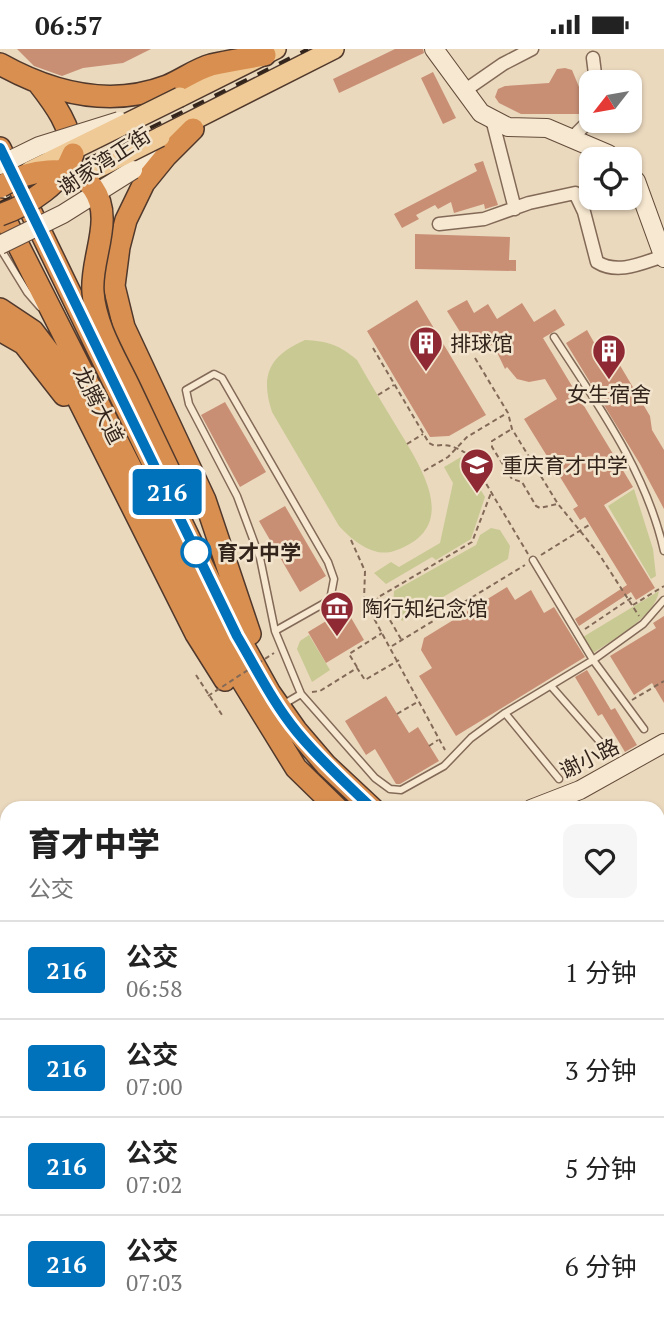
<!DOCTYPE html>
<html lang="zh">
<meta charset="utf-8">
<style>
body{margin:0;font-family:"PT Serif","Noto Sans SC",serif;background:#f6f6f6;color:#222;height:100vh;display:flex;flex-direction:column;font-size:26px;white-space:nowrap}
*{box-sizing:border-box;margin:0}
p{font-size:23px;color:#767676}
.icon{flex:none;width:38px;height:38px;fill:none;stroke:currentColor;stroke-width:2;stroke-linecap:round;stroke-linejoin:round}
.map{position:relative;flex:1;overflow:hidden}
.details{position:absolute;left:0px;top:752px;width:665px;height:527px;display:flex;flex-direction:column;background:#fff;border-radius:21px 21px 0 0;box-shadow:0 2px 5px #0004}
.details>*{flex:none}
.badge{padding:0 14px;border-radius:5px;font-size:24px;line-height:46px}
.needle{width:46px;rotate:239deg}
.controls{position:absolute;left:579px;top:21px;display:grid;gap:14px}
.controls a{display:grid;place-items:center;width:63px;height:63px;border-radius:14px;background:#fff;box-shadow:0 2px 5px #0004;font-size:35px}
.map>.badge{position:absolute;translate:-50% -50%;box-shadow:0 0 0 4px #fff}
.round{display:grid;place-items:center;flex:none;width:74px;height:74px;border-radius:14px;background:#f6f6f6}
.headline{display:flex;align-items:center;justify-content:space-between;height:119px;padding:0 28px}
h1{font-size:33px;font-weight:800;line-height:52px}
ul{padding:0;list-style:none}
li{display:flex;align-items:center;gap:21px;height:98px;padding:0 28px;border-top:2px solid #e0e0e0}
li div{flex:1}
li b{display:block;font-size:26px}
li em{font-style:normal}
li .badge{min-width:77px;font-weight:700;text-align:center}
.status{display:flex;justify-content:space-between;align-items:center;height:49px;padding:0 35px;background:#fff;direction:ltr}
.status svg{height:19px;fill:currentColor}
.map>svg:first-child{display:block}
</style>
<div class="status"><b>06:57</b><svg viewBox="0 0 49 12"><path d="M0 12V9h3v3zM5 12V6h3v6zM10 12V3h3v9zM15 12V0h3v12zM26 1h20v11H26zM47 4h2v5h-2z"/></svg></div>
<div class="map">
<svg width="664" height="1279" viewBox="0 0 664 1279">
<rect width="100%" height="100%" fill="#ebd9be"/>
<path fill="#c8c993" d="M 305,291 C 327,292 340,296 357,311 C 370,334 384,357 398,380 C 422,420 462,479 394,502 C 373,509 352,491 339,477 L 272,363 C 260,326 269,307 305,291 Z
M 461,408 L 485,448 L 471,490 L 436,511 L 432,508 L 386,535 L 374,524 L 391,513 L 399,518 L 440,494 L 453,434 L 444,418 Z
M 634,440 L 653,500 L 656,527 L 651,530 L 608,457 Z
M 491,479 L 500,481 L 510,497 L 508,510 L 402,572 L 393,556 L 394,542 L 476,496 L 480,486 Z
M 659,542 C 655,568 613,590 592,605 L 583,588 Z
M 309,586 L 330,621 L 312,633 L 297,600 L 300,592 Z"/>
<path fill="#c88f75" d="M 17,0 L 151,0 L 123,14 L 83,19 L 62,27 L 34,17 Z
M 395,0 L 423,0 L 424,4 L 339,44 L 333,30 Z
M 565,19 L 572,21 L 579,38 L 585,42 L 584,65 L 521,65 L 499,54 L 495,48 L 498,40 L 505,37 L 549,34 L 557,20 Z
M 433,23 L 456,69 L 443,75 L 421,29 Z
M 483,112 L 498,156 L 485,160 L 484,155 L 454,164 L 451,153 L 438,160 L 435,156 L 416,166 L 419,170 L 402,179 L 394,165 L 477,122 L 474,115 Z
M 415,185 L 510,188 L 509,211 L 516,211 L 516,222 L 415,220 Z
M 417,251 L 486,366 L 449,387 L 430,388 L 367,282 Z
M 467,251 L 474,264 L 488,255 L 497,270 L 522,254 L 534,273 L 555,260 L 565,276 L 543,289 L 633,438 L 604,456 L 655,539 L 636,551 L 631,543 L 579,577 L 575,570 L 627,536 L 585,468 L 580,471 L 573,460 L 578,457 L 524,370 L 557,350 L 545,330 L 529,333 L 517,330 L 507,318 L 505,320 L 493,295 L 479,304 L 467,283 L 462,286 L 447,262 Z
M 587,281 L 596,297 L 605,291 L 650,367 L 652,381 L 664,401 L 664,460 L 640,415 L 566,294 Z
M 225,353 L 266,423 L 240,438 L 201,366 Z
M 285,457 L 326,527 L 300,543 L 259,472 Z
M 507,538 L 515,551 L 531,541 L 544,564 L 554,558 L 585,608 L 456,687 L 419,627 L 432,619 L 421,601 L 424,589 Z
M 346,560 L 364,591 L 326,614 L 308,583 Z
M 664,567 L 664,654 L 652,634 L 634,646 L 610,607 L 656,579 L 653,574 Z
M 587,621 L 611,661 L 615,659 L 637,696 L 625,703 L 602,665 L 598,667 L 575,628 Z
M 386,647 L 409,684 L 418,678 L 439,712 L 400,735 L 396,735 L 375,700 L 366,706 L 345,672 Z"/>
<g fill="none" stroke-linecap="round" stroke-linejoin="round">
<g stroke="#836a58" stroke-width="9">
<path id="lane" d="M 0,199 L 27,243 L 40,258
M 554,288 C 598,356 646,422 664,502
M 533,511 L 593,611 L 644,680
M 275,582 L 330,551 L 334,530 L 328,513 L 222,329 L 214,325 L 186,341 L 189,355 L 237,447 L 260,509 L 275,582 L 301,645 L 284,655
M 551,637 L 608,702
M 301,645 L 375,729 L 390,740 L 401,741 L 444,717 L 471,689 L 505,664 L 593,611 L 643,575 L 664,551
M 505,664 L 559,730"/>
</g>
<g stroke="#836a58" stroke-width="15">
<path id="street" d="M 593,9 L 596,33
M 464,42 L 503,15 L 532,0
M 492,70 L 515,160
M 572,89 L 592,69
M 439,175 L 484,170 L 529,154 L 575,144 L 584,163 L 597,213 C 618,226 642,214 664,207
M 0,1070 L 7,1074"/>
</g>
<g stroke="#644c3b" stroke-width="20">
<path id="secondary" d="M 434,0 L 481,64 L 508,78 L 547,79 L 608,105 L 614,110
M 133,121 L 170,96
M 630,126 L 636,132 L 664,209
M 531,760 L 580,741 L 664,694
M 7,1279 L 11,1272"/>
</g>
<g stroke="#50392c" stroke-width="22">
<path id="primary" d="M 180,48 L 276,0
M 160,88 L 334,0"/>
</g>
<g stroke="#50392c" stroke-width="24">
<path id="highway" d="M 0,15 C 52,44 109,59 167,37 C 182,31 196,20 211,16 C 229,12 247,9 265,6
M 39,35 C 56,57 70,76 73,105
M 193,80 L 166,107 L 144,134 L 126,171 L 119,198 L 114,237 L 124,278 L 205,451 L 250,585
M 0,99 L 227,567 L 270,644 L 296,681 L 326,716 L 373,760
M 0,160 L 222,599 L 296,719 L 338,760
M 0,260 L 33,282 L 65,324 L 196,585 L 225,631
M 0,281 L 24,295 L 64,346
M 658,934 L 664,937
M 658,961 L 664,964"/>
</g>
<path stroke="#836a58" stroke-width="2" stroke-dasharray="5 3.5" stroke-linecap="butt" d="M 373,299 L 429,394 L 435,397 C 448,394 458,399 469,406 L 528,505
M 475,309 L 508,364 L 512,380 L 558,455 L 599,505 L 639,567
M 378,346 L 394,336
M 510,381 L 492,392 L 492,398 L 512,430 L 522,433 L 536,457 L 540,459 L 557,455
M 407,395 L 423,385
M 424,422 L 448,408 L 467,388 L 507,364
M 351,491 L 365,522 L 364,551 L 445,701
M 541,506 L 589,476
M 633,556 L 664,537
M 585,580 L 634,547
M 401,590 L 377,549 L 472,493 L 491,444
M 392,597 L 525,516
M 357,618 L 349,605 L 382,584
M 196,626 L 222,666
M 312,643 L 320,642 L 357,619 L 365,631 L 399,611
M 632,651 L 664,632
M 397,665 L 419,652
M 429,697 L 438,691
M 0,1168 L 7,1169"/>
<use href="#lane" stroke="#f7e8d1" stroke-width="6"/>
<use href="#street" stroke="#f7e8d1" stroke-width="12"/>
<use href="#secondary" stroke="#f7e8d1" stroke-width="18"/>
<use href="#primary" stroke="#efca96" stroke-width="19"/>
<use href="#highway" stroke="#d98f50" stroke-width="21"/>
<path stroke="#33251c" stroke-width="3.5" stroke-dasharray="12 12" stroke-linecap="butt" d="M 0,154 L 308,0"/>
<g stroke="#644c3b" stroke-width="20" stroke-linecap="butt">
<path id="secondary-bridge" d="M 0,116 L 39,97 L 119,72
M 0,196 L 63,165 L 133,121"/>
</g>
<g stroke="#50392c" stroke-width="22" stroke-linecap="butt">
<path id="primary-bridge" d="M 30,122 L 180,48
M 70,133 L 160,88"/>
</g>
<g stroke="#50392c" stroke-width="24" stroke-linecap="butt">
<path id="highway-bridge" d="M 0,138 C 25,122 73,111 93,139 C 115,170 90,209 93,243 C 95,276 115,308 129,337 C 148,377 167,418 187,458
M 0,166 C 29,156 63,134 73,105"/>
</g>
<path stroke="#836a58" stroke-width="2" stroke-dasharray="5 3.5" stroke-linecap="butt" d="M 208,647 L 274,604"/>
<use href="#secondary-bridge" stroke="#f7e8d1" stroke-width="18"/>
<use href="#primary-bridge" stroke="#efca96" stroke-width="19"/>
<use href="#highway-bridge" stroke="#d98f50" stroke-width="21"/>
</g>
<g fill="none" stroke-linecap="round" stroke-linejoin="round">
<g stroke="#fff" stroke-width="16">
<path id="line" d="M 0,99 L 237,587 C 256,619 273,654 297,683 C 320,711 347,735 373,760"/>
</g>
<use href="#line" stroke="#0072bc" stroke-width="10"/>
</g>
<defs>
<g id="building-pin" transform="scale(1.75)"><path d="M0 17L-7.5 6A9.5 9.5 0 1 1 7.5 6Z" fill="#8f2a35" stroke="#f3e4cd"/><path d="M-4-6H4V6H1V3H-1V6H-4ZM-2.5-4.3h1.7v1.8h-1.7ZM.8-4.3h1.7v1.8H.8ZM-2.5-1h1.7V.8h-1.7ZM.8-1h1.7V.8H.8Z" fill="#fff"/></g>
<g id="school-pin" transform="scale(1.75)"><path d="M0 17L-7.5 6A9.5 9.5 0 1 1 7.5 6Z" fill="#8f2a35" stroke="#f3e4cd"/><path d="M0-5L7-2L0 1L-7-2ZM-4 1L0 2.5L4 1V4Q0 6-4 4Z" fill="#fff"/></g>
<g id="museum-pin" transform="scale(1.75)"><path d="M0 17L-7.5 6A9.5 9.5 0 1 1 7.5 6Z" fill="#8f2a35" stroke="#f3e4cd"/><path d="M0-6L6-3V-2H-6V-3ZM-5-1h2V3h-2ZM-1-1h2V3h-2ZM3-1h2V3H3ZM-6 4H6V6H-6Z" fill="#fff"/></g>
</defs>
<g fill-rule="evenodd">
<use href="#building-pin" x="426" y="294"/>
<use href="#building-pin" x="609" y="302"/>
<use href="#school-pin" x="477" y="416"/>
<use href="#museum-pin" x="337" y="559"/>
</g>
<circle fill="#fff" stroke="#0072bc" stroke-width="3.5" cx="196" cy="503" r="14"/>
<g text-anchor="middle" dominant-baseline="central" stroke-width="5" stroke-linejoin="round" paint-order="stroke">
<g font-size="21" fill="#33251c" stroke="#f3e4cd">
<text transform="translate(104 112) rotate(-33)">谢家湾正街</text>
<text transform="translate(99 356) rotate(63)">龙腾大道</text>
<text transform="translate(589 709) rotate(-26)">谢小路</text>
</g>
<g font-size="21" fill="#33251c" stroke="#f3e4cd" text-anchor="start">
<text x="450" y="294">排球馆</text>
<text x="609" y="345" text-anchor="middle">女生宿舍</text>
<text x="502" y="416">重庆育才中学</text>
<text x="362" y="559">陶行知纪念馆</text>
</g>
<g font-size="21" font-weight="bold" fill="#33251c" stroke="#f3e4cd" text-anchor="start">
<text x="217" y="503">育才中学</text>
</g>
</g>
</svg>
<div class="controls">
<a><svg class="needle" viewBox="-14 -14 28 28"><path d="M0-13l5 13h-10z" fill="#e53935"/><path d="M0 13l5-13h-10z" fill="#767676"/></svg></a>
<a><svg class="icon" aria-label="locate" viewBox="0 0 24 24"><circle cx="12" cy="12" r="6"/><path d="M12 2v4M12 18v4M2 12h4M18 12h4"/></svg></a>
</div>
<b class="badge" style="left:167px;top:443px;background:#0072bc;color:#fff">216</b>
<section class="details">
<div class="headline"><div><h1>育才中学</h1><p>公交</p></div><a class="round"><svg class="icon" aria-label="heart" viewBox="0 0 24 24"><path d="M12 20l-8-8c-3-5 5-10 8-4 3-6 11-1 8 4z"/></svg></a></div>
<ul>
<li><span class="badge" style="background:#0072bc;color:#fff">216</span><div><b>公交</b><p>06:58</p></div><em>1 分钟</em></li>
<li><span class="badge" style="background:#0072bc;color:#fff">216</span><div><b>公交</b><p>07:00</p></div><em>3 分钟</em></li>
<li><span class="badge" style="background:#0072bc;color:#fff">216</span><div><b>公交</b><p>07:02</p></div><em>5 分钟</em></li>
<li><span class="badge" style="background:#0072bc;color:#fff">216</span><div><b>公交</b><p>07:03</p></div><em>6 分钟</em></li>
</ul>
</section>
</div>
